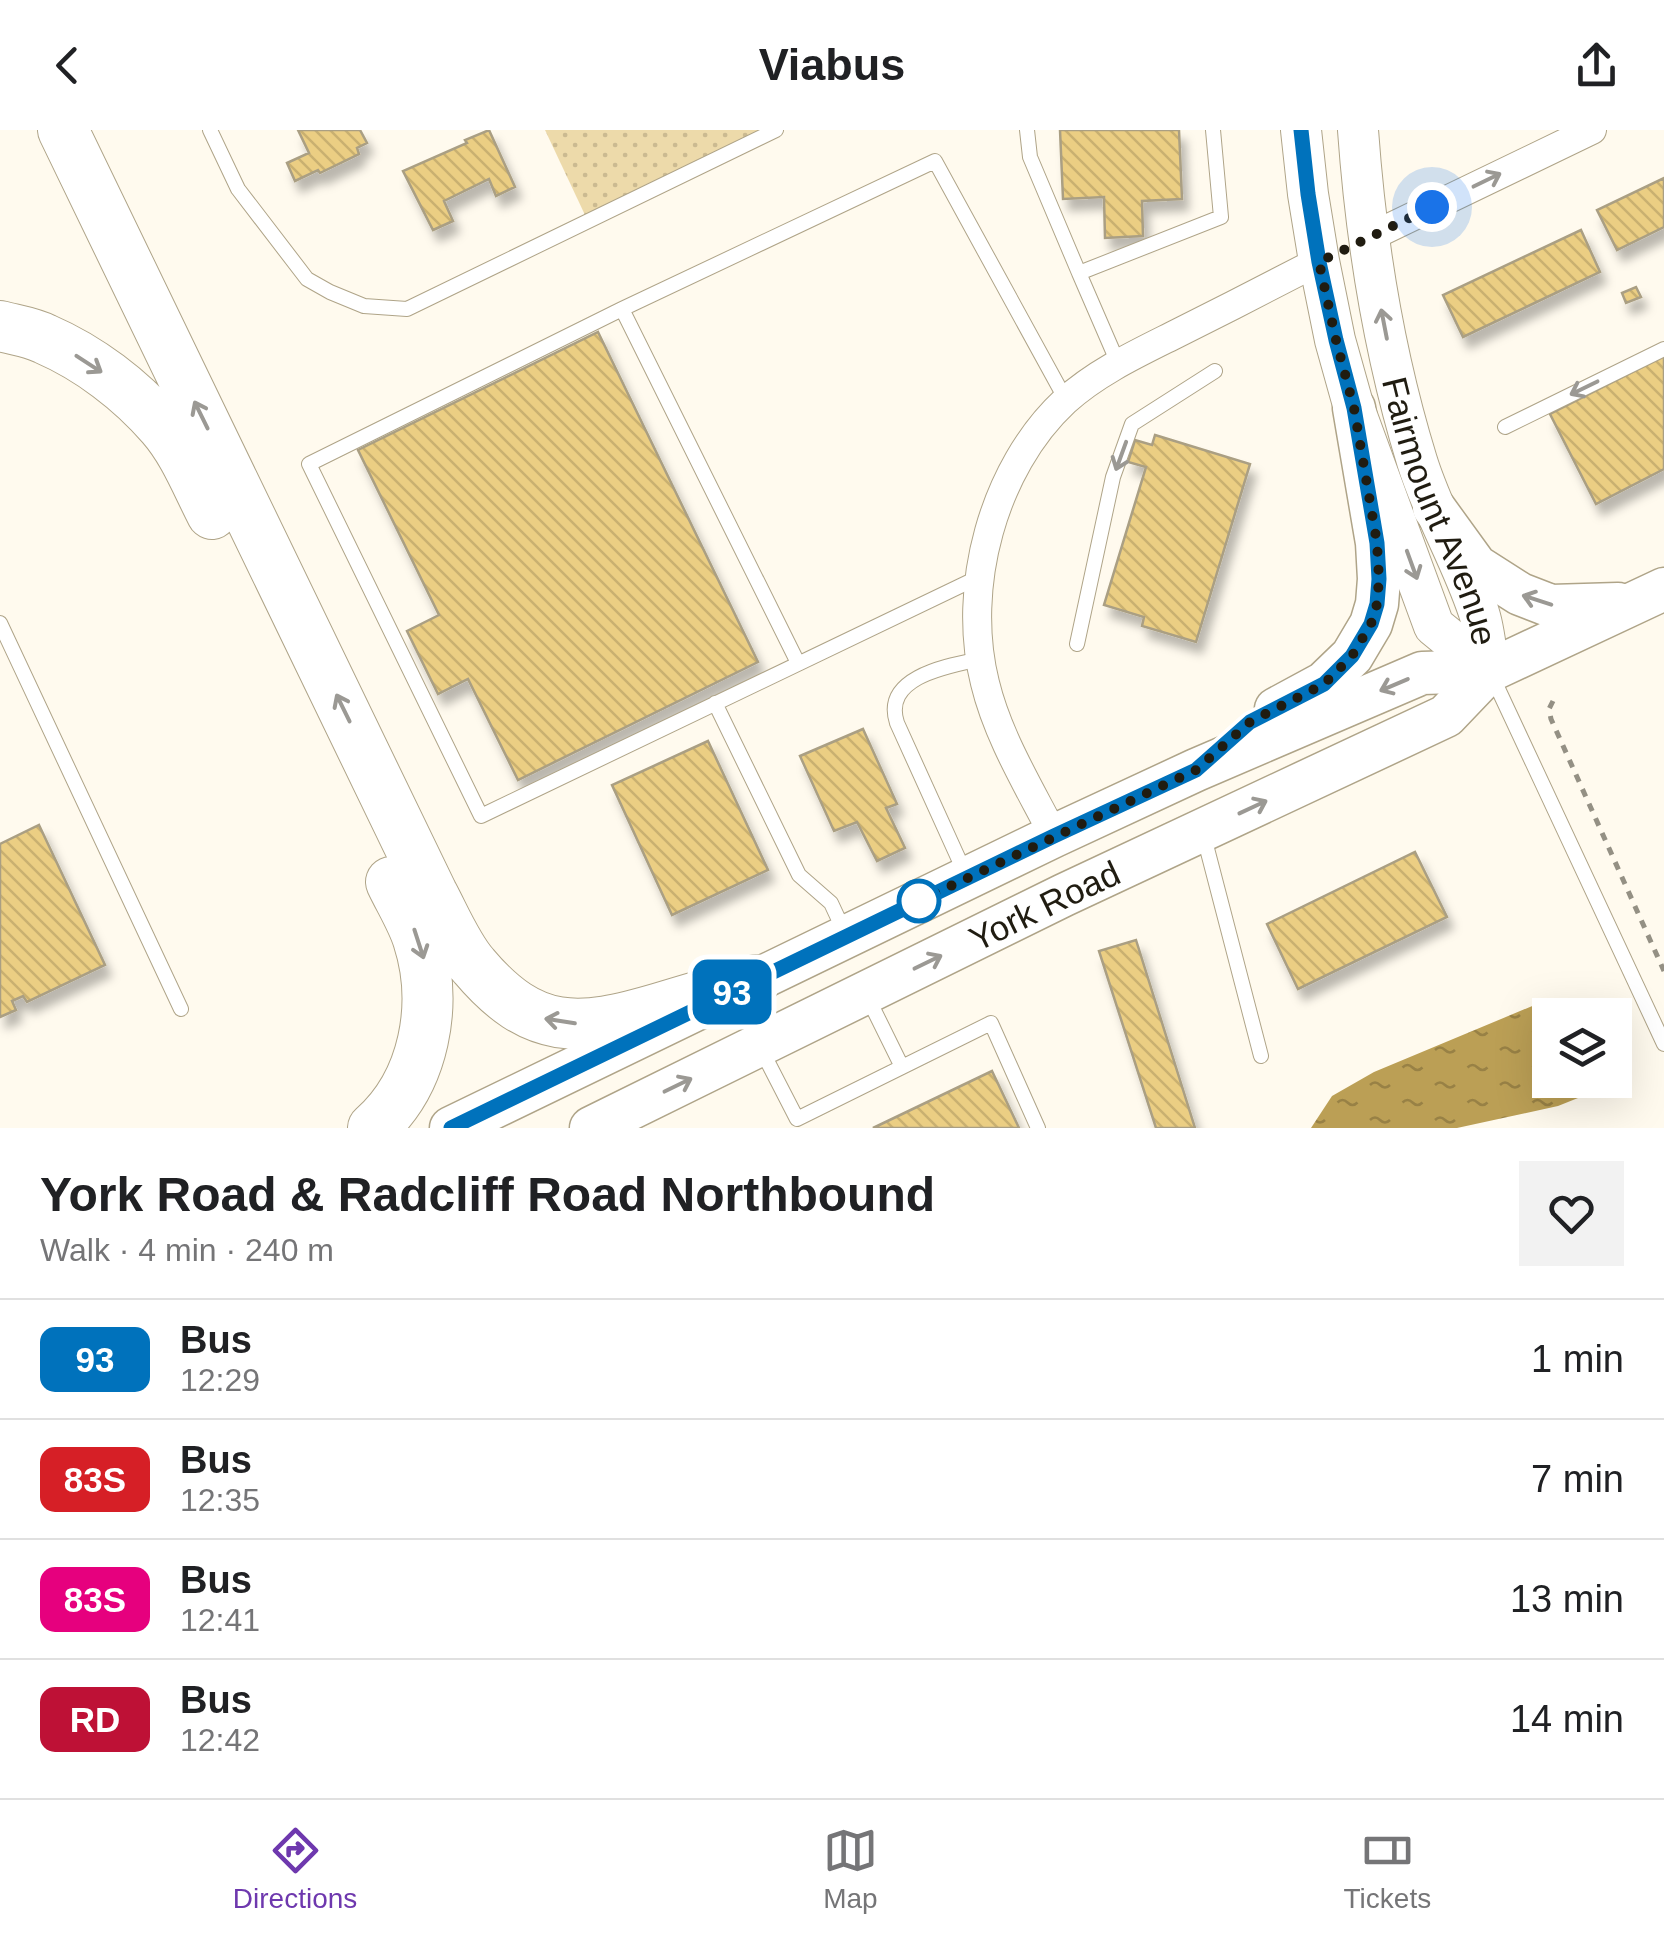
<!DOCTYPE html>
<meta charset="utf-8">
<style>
body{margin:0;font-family:Arial,sans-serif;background:#f2f2f2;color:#202124;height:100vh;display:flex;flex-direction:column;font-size:38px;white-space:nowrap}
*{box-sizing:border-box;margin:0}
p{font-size:32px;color:#757577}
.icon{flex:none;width:55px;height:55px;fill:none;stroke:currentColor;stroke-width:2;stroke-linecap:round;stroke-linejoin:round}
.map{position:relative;height:998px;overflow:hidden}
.panel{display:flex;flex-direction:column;background:#fff;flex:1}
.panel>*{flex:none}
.badge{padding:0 20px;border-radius:15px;font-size:35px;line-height:65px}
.controls{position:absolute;left:1532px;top:868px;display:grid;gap:20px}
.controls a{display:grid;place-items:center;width:100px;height:100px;border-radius:0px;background:#fff;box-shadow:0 10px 40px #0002;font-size:50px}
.you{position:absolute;width:50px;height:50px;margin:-25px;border:8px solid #fff;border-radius:50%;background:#1a73e8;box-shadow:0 0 0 15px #1a73e833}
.map>.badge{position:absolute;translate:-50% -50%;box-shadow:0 0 0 5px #fff}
.round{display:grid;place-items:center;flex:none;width:105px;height:105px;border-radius:0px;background:#f2f2f2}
.headline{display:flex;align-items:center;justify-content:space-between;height:170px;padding:0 40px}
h1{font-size:48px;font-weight:800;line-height:75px}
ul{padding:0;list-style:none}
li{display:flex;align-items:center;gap:30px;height:120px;padding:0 40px;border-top:2px solid #e0e0e0}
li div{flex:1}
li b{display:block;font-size:38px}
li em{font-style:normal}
li .badge{min-width:110px;font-weight:700;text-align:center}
header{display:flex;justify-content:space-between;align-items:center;height:130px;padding:0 40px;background:#fff;font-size:45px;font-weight:800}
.menu{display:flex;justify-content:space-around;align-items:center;height:140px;border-top:2px solid #e0e0e0;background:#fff;font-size:28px;color:#757577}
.menu a{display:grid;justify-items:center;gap:5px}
.menu .active{color:#6e38ae}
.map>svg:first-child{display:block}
</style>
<header><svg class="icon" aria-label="back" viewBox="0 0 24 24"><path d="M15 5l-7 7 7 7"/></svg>Viabus<svg class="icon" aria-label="share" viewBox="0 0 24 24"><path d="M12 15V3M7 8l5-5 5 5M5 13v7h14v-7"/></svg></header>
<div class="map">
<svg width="1664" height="998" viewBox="0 0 1664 998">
<defs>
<pattern id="park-dots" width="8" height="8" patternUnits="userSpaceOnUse" patternTransform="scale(2.5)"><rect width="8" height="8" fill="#eddaaa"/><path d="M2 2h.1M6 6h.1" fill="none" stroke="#cbba91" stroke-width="1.8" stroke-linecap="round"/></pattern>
<pattern id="water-ripples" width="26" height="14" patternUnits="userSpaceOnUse" patternTransform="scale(2.5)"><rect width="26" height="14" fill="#bb9f55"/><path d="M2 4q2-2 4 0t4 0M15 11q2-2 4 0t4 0" fill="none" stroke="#988145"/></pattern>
<pattern id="building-back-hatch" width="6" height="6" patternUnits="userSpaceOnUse" patternTransform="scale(2.5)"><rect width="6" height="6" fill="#ebce83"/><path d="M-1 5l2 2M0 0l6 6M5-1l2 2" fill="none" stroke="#c9b070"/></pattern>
<filter id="shadow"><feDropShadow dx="6" dy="11" stdDeviation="5" flood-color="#0004"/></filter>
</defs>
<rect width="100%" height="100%" fill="#fffaee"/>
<path fill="url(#park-dots)" d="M 545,0 L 762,0 L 585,85 Z"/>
<path fill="url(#water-ripples)" d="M 1537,874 L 1573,876 L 1589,885 L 1550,885 L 1550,950 L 1609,950 L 1593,962 L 1558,976 L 1457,998 L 1311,998 L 1332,966 L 1374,942 Z"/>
<path fill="url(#building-back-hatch)" stroke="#aa9f83" stroke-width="2.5" filter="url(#shadow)" d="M 298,0 L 360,0 L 367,13 L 357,18 L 359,24 L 320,43 L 318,40 L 295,51 L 287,33 L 309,23 Z
M 489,0 L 515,57 L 496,66 L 489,49 L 444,71 L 453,91 L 433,100 L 403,41 L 467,13 L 465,10 Z
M 1060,0 L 1179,0 L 1182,69 L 1142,71 L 1143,106 L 1105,108 L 1104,67 L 1063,69 Z
M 1664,48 L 1664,97 L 1617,120 L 1597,80 Z
M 1581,100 L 1600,142 L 1463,207 L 1443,165 Z
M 1636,157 L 1641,167 L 1626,173 L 1622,163 Z
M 598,202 L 758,532 L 518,650 L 468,549 L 438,564 L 407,501 L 439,485 L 358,320 Z
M 1664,226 L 1664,339 L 1596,374 L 1550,284 Z
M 1155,305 L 1250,334 L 1196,512 L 1142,496 L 1144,487 L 1104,475 L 1146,337 L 1128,332 L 1135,310 L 1152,315 Z
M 863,599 L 897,674 L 886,678 L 905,718 L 877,731 L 857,692 L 834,701 L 800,626 Z
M 708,611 L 768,740 L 672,785 L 612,655 Z
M 39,695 L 105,835 L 27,872 L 23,866 L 12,871 L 16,880 L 0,887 L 0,714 Z
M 1415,722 L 1447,787 L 1298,859 L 1267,794 Z
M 1136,810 L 1195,998 L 1156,998 L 1099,821 Z
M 992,941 L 1019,998 L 873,998 Z"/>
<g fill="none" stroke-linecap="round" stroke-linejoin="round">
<g stroke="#afa488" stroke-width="16">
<path id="service" d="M 210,0 L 238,59 L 307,149 L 330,162 L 364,176 L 407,179 L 776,0
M 1027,0 L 1030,27 L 1079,143
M 622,179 L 798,533
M 1118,233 L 1079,143 L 1221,87 L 1213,0
M 1505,297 L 1664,219
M 979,447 L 481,686 L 309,334 L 622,179 L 935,31 L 1066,270
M 0,493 L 181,879
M 1077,514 L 1113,347 L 1132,294 L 1215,241
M 1492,546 L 1664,914
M 715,573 L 799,745 L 831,773 L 844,801
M 1204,707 L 1261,926
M 965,743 L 897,593 C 882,547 947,536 980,529
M 867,866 L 902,937
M 762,921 L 797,989 L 991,893 L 1038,998"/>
</g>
<g stroke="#afa488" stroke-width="30">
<path id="minor" d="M 1368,108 L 1592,0
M 1054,706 C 1029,657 998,607 985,553 C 961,458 993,338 1065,271 C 1097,242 1138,223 1176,204 C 1224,180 1271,156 1319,131"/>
</g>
<g stroke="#afa488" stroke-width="42">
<g id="secondary">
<path d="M 1301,0 L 1308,64 L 1319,131 L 1335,210 L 1354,278 L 1434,496 L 1489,541"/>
<path id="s1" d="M 1358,0 C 1366,112 1384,224 1417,331 C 1433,383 1461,429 1478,480 C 1485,499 1486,521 1489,541"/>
</g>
</g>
<g stroke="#afa488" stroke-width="45">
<g id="primary">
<path d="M 1434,378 L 1476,436 L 1520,464 L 1551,476 L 1618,474"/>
<path d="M 1276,579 L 1324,553 L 1352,526 L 1371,494 L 1377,474 L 1379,449 L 1377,413 L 1354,278"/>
<path d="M 451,998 L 1054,706 L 1196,640 L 1422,543 L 1489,541"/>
<path id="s2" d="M 591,998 L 1064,765 L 1446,586 L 1489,541 L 1664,459"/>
</g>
</g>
<g stroke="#afa488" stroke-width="52">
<path id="motorway" d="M 63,0 L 432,763 C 444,785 457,817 474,836 C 533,906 579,902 660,878 C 692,868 724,859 756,850
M 0,196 C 15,200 31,202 45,209 C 89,228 131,260 162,296 C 184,321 197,355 212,384
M 373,998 C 425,952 439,874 418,809 C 412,790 400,771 391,752"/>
</g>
<path stroke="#949084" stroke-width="5" stroke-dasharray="8 8" stroke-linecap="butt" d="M 1553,571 L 1549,579 L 1551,589 L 1664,841"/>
<use href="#service" stroke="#fff" stroke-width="14"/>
<use href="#minor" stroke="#fff" stroke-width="28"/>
<use href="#secondary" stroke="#fff" stroke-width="40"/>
<use href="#primary" stroke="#fff" stroke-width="42"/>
<use href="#motorway" stroke="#fff" stroke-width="50"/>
</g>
<defs><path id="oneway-shaft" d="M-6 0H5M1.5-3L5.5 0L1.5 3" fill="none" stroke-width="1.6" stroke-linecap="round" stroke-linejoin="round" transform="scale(2.5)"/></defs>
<g stroke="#9b9994">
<use href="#oneway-shaft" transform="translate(1487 50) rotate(-26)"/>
<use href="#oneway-shaft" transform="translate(1384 194) rotate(-101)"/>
<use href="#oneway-shaft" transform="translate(89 234) rotate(33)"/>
<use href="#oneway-shaft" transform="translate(1584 258) rotate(154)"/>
<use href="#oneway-shaft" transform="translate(201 285) rotate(-116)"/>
<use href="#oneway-shaft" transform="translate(1121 326) rotate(110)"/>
<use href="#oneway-shaft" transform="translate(1412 435) rotate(70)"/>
<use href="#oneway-shaft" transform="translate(1537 470) rotate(-162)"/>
<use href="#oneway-shaft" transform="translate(1394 555) rotate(157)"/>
<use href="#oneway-shaft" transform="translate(343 578) rotate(-116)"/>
<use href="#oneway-shaft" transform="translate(1253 677) rotate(-25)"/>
<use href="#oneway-shaft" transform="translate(419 814) rotate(72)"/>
<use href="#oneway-shaft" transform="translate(928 832) rotate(-26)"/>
<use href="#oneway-shaft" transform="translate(560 891) rotate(-171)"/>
<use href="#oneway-shaft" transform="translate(678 955) rotate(-26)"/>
</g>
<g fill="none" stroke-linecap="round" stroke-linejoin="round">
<g stroke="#fff" stroke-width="22">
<path id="line" d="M 451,998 L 1054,706 L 1196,640 L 1250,592 L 1324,554 L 1352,526 L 1371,494 L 1377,474 L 1379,449 L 1377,413 L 1354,278 L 1336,210 L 1319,132 L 1308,64 L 1301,0"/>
</g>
<use href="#line" stroke="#0072bc" stroke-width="15"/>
<path stroke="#201c11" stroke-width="10" stroke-dasharray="0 18" d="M 919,771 L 1196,640 L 1250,592 L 1324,554 L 1352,526 L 1371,494 L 1377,474 L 1379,449 L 1377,413 L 1354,278 L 1336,210 L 1319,132 L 1432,77"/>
</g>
<circle fill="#fff" stroke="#0072bc" stroke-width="5" cx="919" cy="771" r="20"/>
<g text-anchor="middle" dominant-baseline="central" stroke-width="8" stroke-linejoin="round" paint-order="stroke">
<g font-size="35" fill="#201c11" stroke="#fffaee">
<text stroke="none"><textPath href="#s1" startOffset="392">Fairmount Avenue</textPath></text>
<text stroke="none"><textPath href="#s2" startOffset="505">York Road</textPath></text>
</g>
</g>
</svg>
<div class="controls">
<a><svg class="icon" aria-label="layers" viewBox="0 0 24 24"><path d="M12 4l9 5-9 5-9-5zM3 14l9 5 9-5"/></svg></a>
</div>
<div class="you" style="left:1432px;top:77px"></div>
<b class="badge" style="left:732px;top:862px;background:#0072bc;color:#fff">93</b>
</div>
<section class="panel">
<div class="headline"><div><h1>York Road &amp; Radcliff Road Northbound</h1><p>Walk · 4 min · 240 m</p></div><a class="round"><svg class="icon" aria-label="heart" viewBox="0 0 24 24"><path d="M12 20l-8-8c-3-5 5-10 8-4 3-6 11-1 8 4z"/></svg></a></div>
<ul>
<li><span class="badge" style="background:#0072bc;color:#fff">93</span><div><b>Bus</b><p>12:29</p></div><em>1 min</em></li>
<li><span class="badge" style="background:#d61f26;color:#fff">83S</span><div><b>Bus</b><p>12:35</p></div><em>7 min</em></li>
<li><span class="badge" style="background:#e6007e;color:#fff">83S</span><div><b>Bus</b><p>12:41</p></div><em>13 min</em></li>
<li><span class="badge" style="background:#be1136;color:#fff">RD</span><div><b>Bus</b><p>12:42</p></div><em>14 min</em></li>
</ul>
</section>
<nav class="menu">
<a class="active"><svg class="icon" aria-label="directions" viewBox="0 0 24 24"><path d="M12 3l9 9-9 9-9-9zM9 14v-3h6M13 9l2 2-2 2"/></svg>Directions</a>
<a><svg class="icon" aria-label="map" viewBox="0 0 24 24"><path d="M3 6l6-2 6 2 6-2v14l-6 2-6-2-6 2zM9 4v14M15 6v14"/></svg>Map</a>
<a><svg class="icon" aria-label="tickets" viewBox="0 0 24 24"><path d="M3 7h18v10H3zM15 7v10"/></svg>Tickets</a>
</nav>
